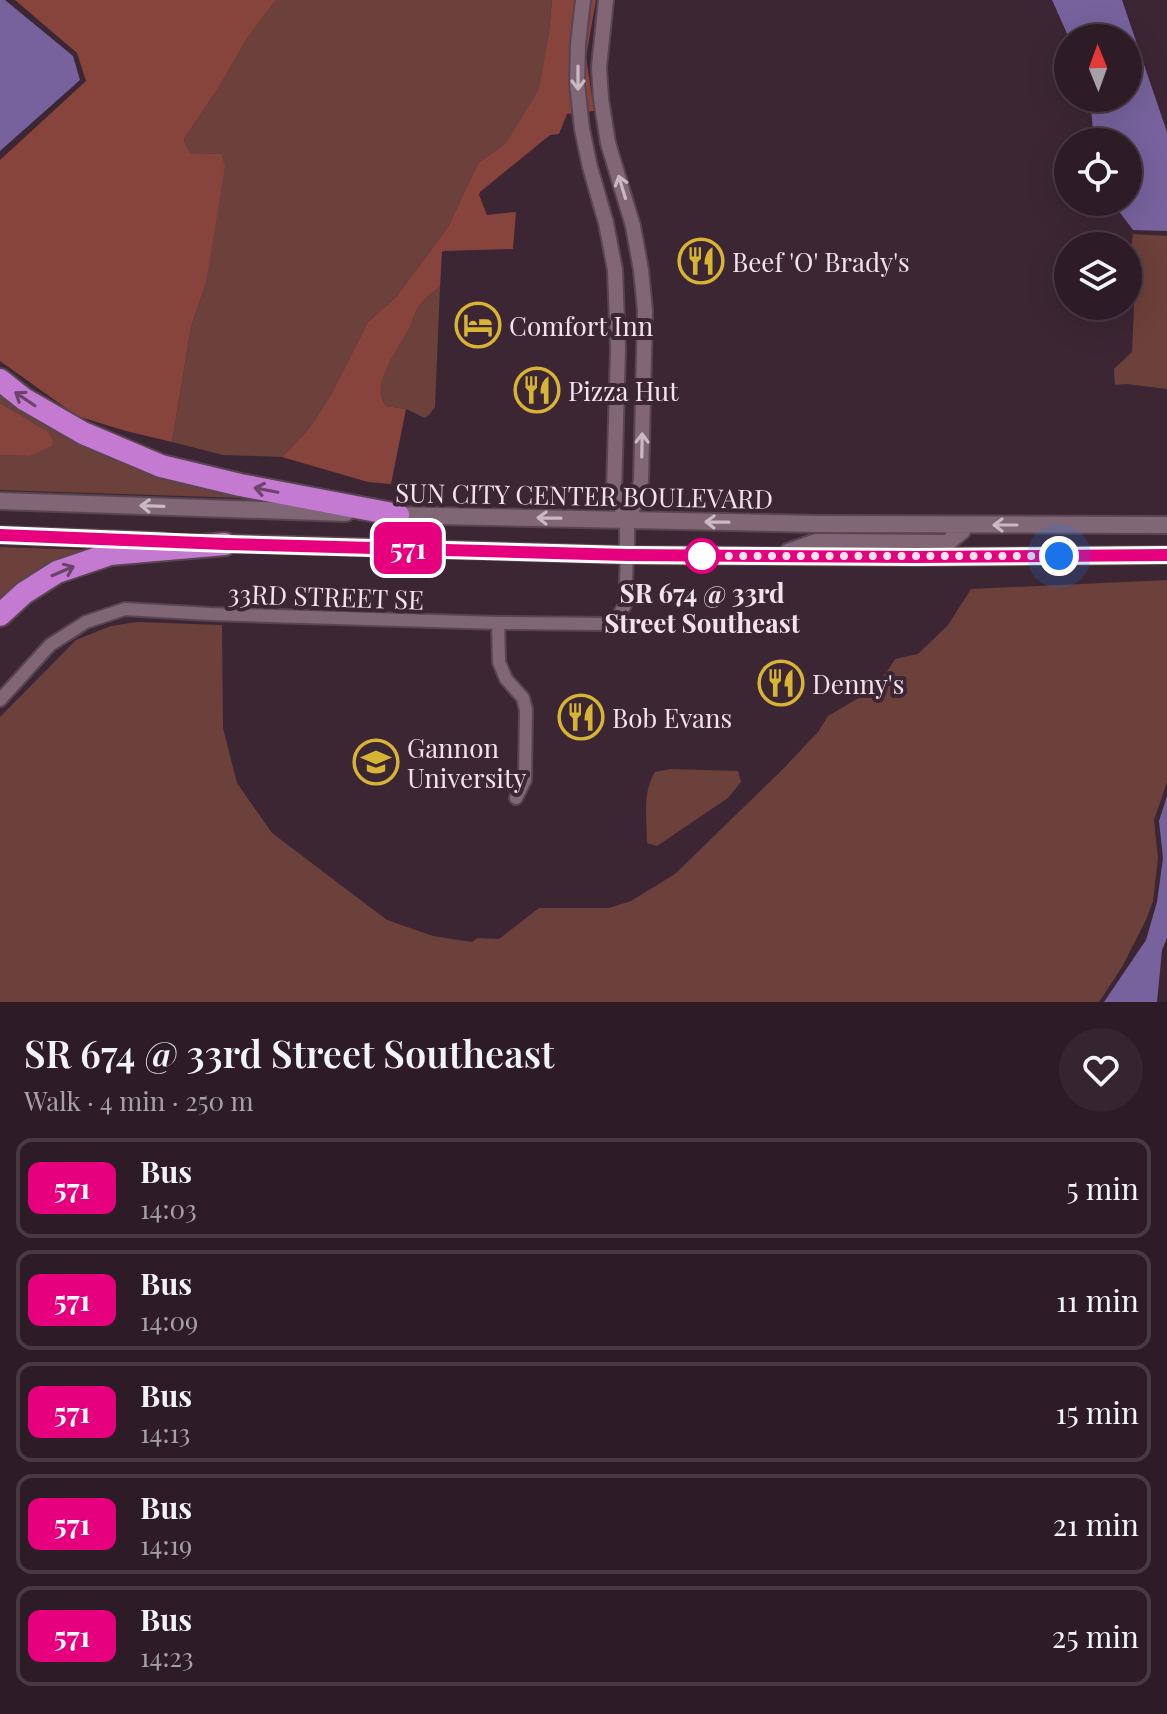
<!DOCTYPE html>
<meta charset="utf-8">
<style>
body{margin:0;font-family:"Playfair Display",serif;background:#35252e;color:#f1f3f6;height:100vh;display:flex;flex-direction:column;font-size:30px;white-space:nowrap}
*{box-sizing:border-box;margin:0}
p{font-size:26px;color:#a7a1a7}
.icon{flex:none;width:44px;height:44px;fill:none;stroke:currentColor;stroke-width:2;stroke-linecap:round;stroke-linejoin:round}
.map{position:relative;height:1002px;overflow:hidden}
.panel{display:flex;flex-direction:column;background:#2d1c26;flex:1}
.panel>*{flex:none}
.badge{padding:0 16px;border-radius:12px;font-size:28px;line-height:52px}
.needle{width:52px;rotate:359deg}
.tools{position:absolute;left:1054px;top:24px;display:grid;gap:16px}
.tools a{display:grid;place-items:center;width:88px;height:88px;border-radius:50%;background:#2d1c26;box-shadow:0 8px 32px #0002,0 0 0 2px #483a43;font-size:40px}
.you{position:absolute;width:40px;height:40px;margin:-20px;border:6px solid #fff;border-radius:50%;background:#1a73e8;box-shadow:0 0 0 12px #1a73e833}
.map>.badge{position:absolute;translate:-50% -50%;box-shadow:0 0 0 4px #fff}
.round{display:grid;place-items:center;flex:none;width:84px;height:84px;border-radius:42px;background:#35252e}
.overview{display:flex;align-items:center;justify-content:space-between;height:136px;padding:0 24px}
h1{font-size:38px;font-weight:600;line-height:60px}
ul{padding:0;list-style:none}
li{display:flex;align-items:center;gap:24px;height:100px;margin:0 16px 12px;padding:0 8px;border:4px solid #483a43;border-radius:16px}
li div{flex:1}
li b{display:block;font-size:30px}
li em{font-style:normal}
li .badge{min-width:88px;font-weight:700;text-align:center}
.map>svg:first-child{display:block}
</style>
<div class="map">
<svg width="1167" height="1002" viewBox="0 0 1167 1002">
<rect width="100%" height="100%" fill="#3c2633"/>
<path fill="#6c403b" d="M 276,0 L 552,0 L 549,32 L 540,90 L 505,144 L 478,163 L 448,227 L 396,297 L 368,322 L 333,391 L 315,420 L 306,432 L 282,457 L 223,455 L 172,442 L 191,327 L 206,283 L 221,154 L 191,153 L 185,143 L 184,139 L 219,87 L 248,37 Z
M 1133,234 L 1167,236 L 1167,389 L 1126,384 L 1115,385 L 1114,369 L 1132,352 L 1135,284 L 1131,249 Z
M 440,287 L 435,407 L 429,415 L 425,418 L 406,409 L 386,406 C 369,382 401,346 410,325 C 414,316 417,307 425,299 C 429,294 435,291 440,287 Z
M 0,387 L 248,494 L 243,498 L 0,490 L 0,455 L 29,456 L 16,413 L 0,403 Z
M 0,547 L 90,550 L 0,606 Z
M 1167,580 L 1167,782 L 1154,820 L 1158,858 L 1153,901 L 1146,920 L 1122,967 L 1099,1002 L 0,1002 L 0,717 L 76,640 L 98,631 L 111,626 L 137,622 L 222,625 L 223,728 L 237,783 L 272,833 L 387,920 L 433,936 L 472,942 L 477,938 L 499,939 L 539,908 L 609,908 L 631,901 L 675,874 L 783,769 L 818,732 L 828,716 L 867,693 L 887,672 L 895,659 L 918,654 L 948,625 L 971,589 Z
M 670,769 L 738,771 L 741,782 L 728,798 L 657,846 L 647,843 C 647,819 642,793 655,772 Z"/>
<path fill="#87443d" d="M 15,0 L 276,0 L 248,37 L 219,87 L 184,139 L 185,143 L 191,153 L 221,154 L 225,166 L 206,283 L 191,327 L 172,442 L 126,431 L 77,416 L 0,361 L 0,160 L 86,81 L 77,53 Z
M 552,0 L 578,0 L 575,113 L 567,114 L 559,134 L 550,135 L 480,192 L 479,195 L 487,215 L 516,212 L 513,249 L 444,251 L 442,252 L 440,287 C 435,291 429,294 425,299 C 417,307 414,316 410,326 C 401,346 369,383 386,406 L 406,409 L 391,484 L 368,482 L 282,457 L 306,432 L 315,420 L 333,391 L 368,322 L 396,297 L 448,227 L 478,163 L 505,144 L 539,90 L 549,32 Z
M 588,0 L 596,0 L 586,57 L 594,111 L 585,112 C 581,74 584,38 588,0 Z
M 0,403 L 49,433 L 53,442 L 52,446 L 29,456 L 0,455 Z"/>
<path fill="#77629d" d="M 0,0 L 5,0 L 73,56 L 80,80 L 0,151 Z
M 1052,0 L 1122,0 L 1167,132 L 1167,231 L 1133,230 L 1112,202 L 1128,202 L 1128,142 L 1094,142 L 1090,98 L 1128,98 L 1128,38 L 1069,38 Z
M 1167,796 L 1167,938 L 1162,950 L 1157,1002 L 1104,1002 L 1146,940 L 1157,902 L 1163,858 L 1159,821 Z"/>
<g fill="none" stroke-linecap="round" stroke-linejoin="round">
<g stroke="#594551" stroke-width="16">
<path id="minor" d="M 498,623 L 499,662 L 506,679 L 523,698 L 526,710 L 525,780 L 516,798
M 0,700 L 50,645 L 86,622 L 125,609 L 210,614 L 498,623 L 605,624 L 617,618 L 625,605 L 627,555"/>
</g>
<g stroke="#594551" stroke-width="18">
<path id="tertiary" d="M 583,0 L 578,44 L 577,83 L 582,129 L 590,167 L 606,223 L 615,270 L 618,349 L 614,492 L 627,520 L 627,555
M 606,0 L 599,67 L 601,99 L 608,143 L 633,226 L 641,270 L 645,311 L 641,481 L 636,502 L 627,520"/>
</g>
<g stroke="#594551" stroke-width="20">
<path id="secondary" d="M 0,501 L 346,513
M 389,515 L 819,524 L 1167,525
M 0,535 L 162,541
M 217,543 L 627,555 L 916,557 L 1167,555
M 788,552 L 816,542 L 947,543 L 962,531 L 965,525"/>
</g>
<g stroke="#594551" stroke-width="26">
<path id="motorway" d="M 0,380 L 24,399 L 83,433 L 161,466 L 240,485 L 398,515
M 0,615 L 24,593 L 57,572 L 110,554 L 225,544"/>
</g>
<use href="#minor" stroke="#816776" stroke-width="12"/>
<use href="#tertiary" stroke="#816776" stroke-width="14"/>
<use href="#secondary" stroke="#816776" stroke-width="16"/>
<use href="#motorway" stroke="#c47ad0" stroke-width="22"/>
</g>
<defs><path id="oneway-shaft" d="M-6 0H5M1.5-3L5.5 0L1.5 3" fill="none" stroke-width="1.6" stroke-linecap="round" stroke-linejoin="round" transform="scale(2)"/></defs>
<g stroke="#cab8c2">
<use href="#oneway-shaft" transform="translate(578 78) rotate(90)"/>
<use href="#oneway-shaft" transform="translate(622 187) rotate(-107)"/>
<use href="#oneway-shaft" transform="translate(642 445) rotate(-89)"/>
<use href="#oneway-shaft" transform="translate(152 506) rotate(-178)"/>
<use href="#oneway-shaft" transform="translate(549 518) rotate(-179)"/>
<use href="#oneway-shaft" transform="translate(717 522) rotate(-179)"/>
<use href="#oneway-shaft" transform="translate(1005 525) rotate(-180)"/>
</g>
<g stroke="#6c436a">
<use href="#oneway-shaft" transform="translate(25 399) rotate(-146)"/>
<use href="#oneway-shaft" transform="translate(266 490) rotate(-169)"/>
<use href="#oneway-shaft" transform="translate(63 571) rotate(-23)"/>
</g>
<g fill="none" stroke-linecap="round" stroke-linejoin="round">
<g stroke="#fff" stroke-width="18">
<path id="line" d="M 0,535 L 225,544 L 627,555 L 916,557 L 1167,555"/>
</g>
<use href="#line" stroke="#e6007e" stroke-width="12"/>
<path stroke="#f2e3eb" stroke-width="8" stroke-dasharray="0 14.4" d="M 702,556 L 701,556 L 1059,556"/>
</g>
<defs>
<g id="restaurant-ring" transform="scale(2.3)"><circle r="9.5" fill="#3c2633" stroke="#d8b434" stroke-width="1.5"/><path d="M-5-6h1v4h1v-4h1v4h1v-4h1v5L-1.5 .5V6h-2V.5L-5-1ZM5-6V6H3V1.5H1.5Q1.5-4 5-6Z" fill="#d8b434"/></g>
<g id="hotel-ring" transform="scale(2.3)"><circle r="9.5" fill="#3c2633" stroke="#d8b434" stroke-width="1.5"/><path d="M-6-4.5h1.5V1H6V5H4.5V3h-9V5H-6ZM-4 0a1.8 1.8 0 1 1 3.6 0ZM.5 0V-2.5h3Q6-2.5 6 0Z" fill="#d8b434"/></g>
<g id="university-ring" transform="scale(2.3)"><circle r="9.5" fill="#3c2633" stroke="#d8b434" stroke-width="1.5"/><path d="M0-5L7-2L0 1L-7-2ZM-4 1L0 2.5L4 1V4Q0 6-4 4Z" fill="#d8b434"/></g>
</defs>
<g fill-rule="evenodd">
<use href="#restaurant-ring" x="701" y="261"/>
<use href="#hotel-ring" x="478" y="325"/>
<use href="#restaurant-ring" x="537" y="390"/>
<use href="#restaurant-ring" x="781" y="683"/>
<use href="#restaurant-ring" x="581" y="717"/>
<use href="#university-ring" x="376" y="762"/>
</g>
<circle fill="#fff" stroke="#e6007e" stroke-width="4" cx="702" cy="556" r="16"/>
<g text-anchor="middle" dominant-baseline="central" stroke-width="8" stroke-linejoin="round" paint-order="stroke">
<g font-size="26" fill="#f2e3eb" stroke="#3c2633" text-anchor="start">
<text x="732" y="261">Beef 'O' Brady's</text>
<text x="509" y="325">Comfort Inn</text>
<text x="568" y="390">Pizza Hut</text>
<text x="812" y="683">Denny's</text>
<text x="612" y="717">Bob Evans</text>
<text x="407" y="747">Gannon<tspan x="407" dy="30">University</tspan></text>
</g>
<g font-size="26" fill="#f2e3eb" stroke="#3c2633">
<text transform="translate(584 495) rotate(1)">SUN CITY CENTER BOULEVARD</text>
<text transform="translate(326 596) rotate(2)">33RD STREET SE</text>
</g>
<g font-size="26" font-weight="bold" fill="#f2e3eb" stroke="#3c2633">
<text x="702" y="592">SR 674 @ 33rd<tspan x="702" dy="30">Street Southeast</tspan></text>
</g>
</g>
</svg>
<div class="tools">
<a><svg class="needle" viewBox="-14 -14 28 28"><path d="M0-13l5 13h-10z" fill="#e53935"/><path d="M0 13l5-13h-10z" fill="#a7a1a7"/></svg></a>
<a><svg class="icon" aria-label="locate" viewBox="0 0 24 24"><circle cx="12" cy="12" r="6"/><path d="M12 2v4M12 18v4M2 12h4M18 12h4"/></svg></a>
<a><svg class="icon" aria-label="layers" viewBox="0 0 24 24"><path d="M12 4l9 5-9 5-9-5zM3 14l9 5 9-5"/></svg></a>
</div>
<div class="you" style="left:1059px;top:556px"></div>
<b class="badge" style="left:408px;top:548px;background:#e6007e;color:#fff">571</b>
</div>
<section class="panel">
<div class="overview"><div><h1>SR 674 @ 33rd Street Southeast</h1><p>Walk · 4 min · 250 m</p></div><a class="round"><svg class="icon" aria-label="heart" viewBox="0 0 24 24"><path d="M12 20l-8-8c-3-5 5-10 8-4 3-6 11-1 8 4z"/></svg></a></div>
<ul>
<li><span class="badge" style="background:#e6007e;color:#fff">571</span><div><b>Bus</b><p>14:03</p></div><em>5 min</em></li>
<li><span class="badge" style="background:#e6007e;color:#fff">571</span><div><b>Bus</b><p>14:09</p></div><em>11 min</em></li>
<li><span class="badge" style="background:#e6007e;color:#fff">571</span><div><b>Bus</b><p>14:13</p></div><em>15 min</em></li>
<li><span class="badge" style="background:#e6007e;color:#fff">571</span><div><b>Bus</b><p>14:19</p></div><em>21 min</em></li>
<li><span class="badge" style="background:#e6007e;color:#fff">571</span><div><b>Bus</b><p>14:23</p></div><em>25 min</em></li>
</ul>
</section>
